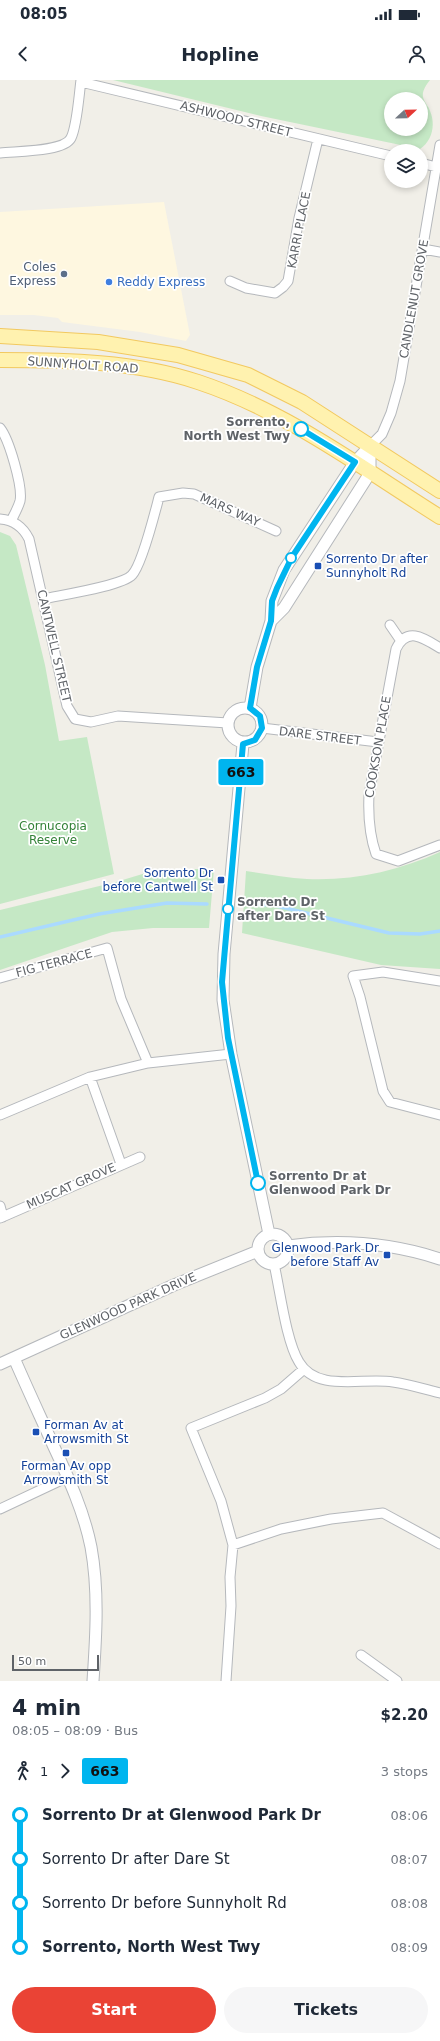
<!DOCTYPE html>
<meta charset="utf-8">
<style>
body{margin:0;font-family:"DejaVu Sans",sans-serif;background:#f6f6f7;color:#1f2937;height:100vh;display:flex;flex-direction:column;font-size:15px;white-space:nowrap}
*{box-sizing:border-box;margin:0}
p{font-size:13px;color:#747a83}
.icon{flex:none;width:22px;height:22px;fill:none;stroke:currentColor;stroke-width:2;stroke-linecap:round;stroke-linejoin:round}
.map{position:relative;height:1601px;overflow:hidden}
.panel{display:flex;flex-direction:column;background:#fff;flex:1}
.panel>*{flex:none}
.badge{padding:0 8px;border-radius:3px;font-size:14px;line-height:26px}
.needle{width:26px;rotate:68deg}
.fabs{position:absolute;left:384px;top:12px;display:grid;gap:8px}
.fabs a{display:grid;place-items:center;width:44px;height:44px;border-radius:50%;background:#fff;box-shadow:0 2px 6px #0003;font-size:20px}
.scale{position:absolute;left:12px;bottom:10px;width:87px;box-sizing:border-box;padding-left:4px;border:2px solid #5f6368;border-top:0;font-size:11px;line-height:14px;white-space:nowrap;color:#5f6368;-webkit-text-stroke:3px #fff;paint-order:stroke}
.map>.badge{position:absolute;translate:-50% -50%;box-shadow:0 0 0 2px #fff}
.legs{display:flex;align-items:center;gap:6px;height:44px;padding:0 12px;font-size:13px}
.legs p{margin-inline-start:auto}
.summary{display:flex;align-items:center;justify-content:space-between;height:68px;padding:0 12px}
h1{font-size:22px;font-weight:700;line-height:30px}
.action{display:flex;gap:8px;margin-top:auto;padding:8px 12px}
.action a{flex:1;height:46px;border-radius:24px;background:#ea4335;color:#fff;font-size:16px;font-weight:700;line-height:46px;text-align:center}
.action a+a{background:#f6f6f7;color:#1f2937}
ul{padding:0 12px;list-style:none}
li{display:flex;align-items:center;gap:14px;height:44px;font-size:15px}
li i{display:grid;place-items:center;width:6px;height:100%;margin:0 5px;background:currentColor}
li i::after{content:'';width:10px;height:10px;margin:-5px;border:3px solid;border-radius:50%;background:#fff}
li p{margin-inline-start:auto}
li:first-child i{background:linear-gradient(#0000 50%,currentColor 0)}
li:last-child i{background:linear-gradient(currentColor 50%,#0000 0)}
.status{display:flex;justify-content:space-between;align-items:center;height:28px;padding:0 20px;background:#fff;direction:ltr}
.status svg{height:11px;fill:currentColor}
header{display:flex;justify-content:space-between;align-items:center;height:52px;padding:0 12px;background:#fff;font-size:18px;font-weight:700}
.map>svg:first-child{display:block}
</style>
<div class="status"><b>08:05</b><svg viewBox="0 0 49 12"><path d="M0 12V9h3v3zM5 12V6h3v6zM10 12V3h3v9zM15 12V0h3v12zM26 1h20v11H26zM47 4h2v5h-2z"/></svg></div>
<header><svg class="icon" aria-label="back" viewBox="0 0 24 24"><path d="M15 5l-7 7 7 7"/></svg>Hopline<svg class="icon" aria-label="person" viewBox="0 0 24 24"><circle cx="12" cy="8" r="4"/><path d="M4 21q1-7 8-7t8 7"/></svg></header>
<div class="map">
<svg width="440" height="1601" viewBox="0 0 440 1601">
<rect width="100%" height="100%" fill="#f1efe8"/>
<path fill="#fef7e0" d="M 164,122 L 190,255 L 186,261 L 140,252 L 62,242 L 58,238 L 34,235 L 0,235 L 0,132 Z"/>
<path fill="#c5e8c5" fill-rule="evenodd" d="M 113,0 L 430,0 C 426,5 422,11 423,17 C 424,22 429,27 430,31 C 436,45 432,61 420,69 L 261,36 ZM 391,19 L 421,19 L 421,49 L 391,49 Z
M 0,452 L 10,456 L 16,465 L 45,585 L 59,661 L 87,657 L 114,794 L 0,824 Z
M 440,772 L 440,889 L 381,885 L 242,853 L 246,791 C 266,794 287,798 307,799 C 353,801 398,791 440,772 Z
M 159,789 L 214,789 L 209,848 L 153,848 L 112,852 L 0,890 L 0,830 L 116,802 Z"/>
<g fill="none" stroke-linecap="round" stroke-linejoin="round">
<path stroke="#aadaff" stroke-width="3.5" d="M 246,824 L 273,825 L 389,853 L 420,854 L 440,851
M 0,857 L 99,834 L 167,823 L 207,824"/>
<g stroke="#b5b8bc" stroke-width="11">
<path id="minor" d="M 81,2 L 391,76
M 0,73 C 16,71 64,72 71,58 C 77,46 79,15 81,0
M 421,83 L 436,87
M 423,169 L 440,172
M 230,201 L 246,208 L 275,213 L 283,207 L 288,201 L 299,138 L 318,59
M 0,348 C 9,359 23,407 20,421 C 18,428 14,435 11,441
M 370,366 L 382,354 L 391,333 L 400,301 L 440,65
M 0,439 C 14,440 23,447 29,459 L 67,626 L 75,639 L 91,642 L 118,636 L 228,643
M 43,519 C 61,515 122,506 132,495 C 142,485 155,432 159,417 L 183,413 L 194,414 L 276,451
M 390,545 L 401,561
M 440,568 C 424,558 407,546 396,569 L 369,715 C 368,736 369,754 376,774 L 398,781 L 440,765
M 262,648 L 378,662
M 0,898 L 107,868 L 121,919 L 148,983
M 440,901 L 383,892 L 353,896 L 360,917 L 383,1011 L 390,1022 L 440,1035
M 90,997 L 121,1084
M 0,1035 L 90,997 L 148,983 L 231,974
M 0,1126 L 3,1137
M 0,1138 L 140,1077
M 274,1184 C 280,1210 286,1261 299,1282 C 317,1313 363,1297 393,1302 C 408,1304 424,1309 440,1313
M 0,1429 L 68,1397
M 233,1465 L 281,1449 L 331,1439 L 383,1433 L 440,1464
M 361,1575 L 397,1601
M 226,1601 L 231,1526 L 230,1497 L 233,1465 L 221,1421 L 191,1348 L 265,1318 L 281,1309 L 304,1289"/>
</g>
<g stroke="#b5b8bc" stroke-width="13">
<path id="tertiary" d="M 271,541 L 284,528 L 370,393 L 370,366
M228 645a17 17 0 1 1 34 0a17 17 0 1 1-34 0Z
M 250,628 L 257,587 L 271,541 L 272,521 L 284,490 L 355,382 L 370,366
M 243,664 L 224,874 L 223,920 L 231,974 L 269,1154
M258 1169a15 15 0 1 1 30 0a15 15 0 1 1-30 0Z
M 288,1166 C 339,1159 391,1163 440,1179
M 14,1278 C 27,1308 41,1338 54,1367 C 69,1399 84,1432 91,1467 C 99,1511 96,1557 93,1601
M 0,1284 L 174,1205 L 258,1171"/>
</g>
<g stroke="#f2c960" stroke-width="16">
<path id="primary" d="M 0,256 L 98,262 L 178,275 L 248,295 L 302,322 L 440,411
M 0,280 C 66,280 135,281 198,302 C 286,331 362,388 440,437"/>
</g>
<use href="#minor" stroke="#fff" stroke-width="9"/>
<use href="#tertiary" stroke="#fff" stroke-width="11"/>
<use href="#primary" stroke="#fff2af" stroke-width="14"/>
</g>
<g fill="none" stroke-linecap="round" stroke-linejoin="round">
<g stroke="#fff" stroke-width="9">
<path id="line-1" d="M 258,1103 L 228,958 L 222,902 L 243,664 L 255,660 L 262,648 L 260,636 L 250,628 L 257,587 L 271,541 L 272,521 L 277,508 L 292,477 L 355,382 L 301,349"/>
</g>
<use href="#line-1" stroke="#00b5ef" stroke-width="6"/>
</g>
<circle fill="#5c6f8a" stroke="#fff" stroke-width="1.5" cx="64" cy="194" r="4"/>
<circle fill="#3f7fe0" stroke="#fff" stroke-width="1.5" cx="109" cy="202" r="4"/>
<g fill="#fff" stroke="#00b5ef" stroke-width="2">
<circle cx="301" cy="349" r="7"/>
<circle cx="291" cy="478" r="5"/>
<circle cx="228" cy="829" r="5"/>
<circle cx="258" cy="1103" r="7"/>
</g>
<g fill="#1a4fb4" stroke="#fff" stroke-width="1.5">
<rect x="314" y="482" width="8" height="8" rx="2"/>
<rect x="217" y="796" width="8" height="8" rx="2"/>
<rect x="383" y="1171" width="8" height="8" rx="2"/>
<rect x="32" y="1348" width="8" height="8" rx="2"/>
<rect x="62" y="1369" width="8" height="8" rx="2"/>
</g>
<g text-anchor="middle" dominant-baseline="central" stroke-width="3.5" stroke-linejoin="round" paint-order="stroke">
<g font-size="12" fill="#5f6368" stroke="#fff">
<text transform="translate(236 39) rotate(14)">ASHWOOD STREET</text>
<text transform="translate(299 150) rotate(-79)">KARRI PLACE</text>
<text transform="translate(414 219) rotate(-80)">CANDLENUT GROVE</text>
<text transform="translate(83 285) rotate(4)">SUNNYHOLT ROAD</text>
<text transform="translate(230 430) rotate(24)">MARS WAY</text>
<text transform="translate(54 566) rotate(77)">CANTWELL STREET</text>
<text transform="translate(320 656) rotate(7)">DARE STREET</text>
<text transform="translate(378 667) rotate(-80)">COOKSON PLACE</text>
<text transform="translate(54 883) rotate(-15)">FIG TERRACE</text>
<text transform="translate(71 1106) rotate(-24)">MUSCAT GROVE</text>
<text transform="translate(128 1226) rotate(-24)">GLENWOOD PARK DRIVE</text>
</g>
<g font-size="12" fill="#4e5e75" stroke="#fff" text-anchor="end">
<text x="56" y="187">Coles<tspan x="56" dy="14">Express</tspan></text>
</g>
<g font-size="12" fill="#366cbe" stroke="#fff" text-anchor="start">
<text x="117" y="202">Reddy Express</text>
</g>
<g font-size="12" font-weight="bold" fill="#5f6368" stroke="#fff" text-anchor="start">
<text x="290" y="342" text-anchor="end">Sorrento,<tspan x="290" dy="14">North West Twy</tspan></text>
<text x="237" y="822">Sorrento Dr<tspan x="237" dy="14">after Dare St</tspan></text>
<text x="269" y="1096">Sorrento Dr at<tspan x="269" dy="14">Glenwood Park Dr</tspan></text>
</g>
<g font-size="12" fill="#164399" stroke="#fff" text-anchor="start">
<text x="326" y="479">Sorrento Dr after<tspan x="326" dy="14">Sunnyholt Rd</tspan></text>
<text x="213" y="793" text-anchor="end">Sorrento Dr<tspan x="213" dy="14">before Cantwell St</tspan></text>
<text x="379" y="1168" text-anchor="end">Glenwood Park Dr<tspan x="379" dy="14">before Staff Av</tspan></text>
<text x="44" y="1345">Forman Av at<tspan x="44" dy="14">Arrowsmith St</tspan></text>
<text x="66" y="1386" text-anchor="middle">Forman Av opp<tspan x="66" dy="14">Arrowsmith St</tspan></text>
</g>
<g font-size="12" fill="#348238" stroke="#fff">
<text x="53" y="746">Cornucopia<tspan x="53" dy="14">Reserve</tspan></text>
</g>
</g>
</svg>
<div class="fabs">
<a><svg class="needle" viewBox="-14 -14 28 28"><path d="M0-13l5 13h-10z" fill="#e53935"/><path d="M0 13l5-13h-10z" fill="#747a83"/></svg></a>
<a><svg class="icon" aria-label="layers" viewBox="0 0 24 24"><path d="M12 4l9 5-9 5-9-5zM3 14l9 5 9-5"/></svg></a>
</div>
<div class="scale">50 m</div>
<b class="badge" style="left:241px;top:692px;background:#00b5ef;color:#111">663</b>
</div>
<section class="panel">
<div class="summary"><div><h1>4 min</h1><p>08:05 – 08:09 · Bus</p></div><b>$2.20</b></div>
<div class="legs"><svg class="icon" aria-label="walk" viewBox="0 0 24 24"><circle cx="13" cy="4" r="2"/><path d="M13 8l-2 6 4 7M11 14l-3 7M7 12l3-4h3l4 4"/></svg>1<svg class="icon" aria-label="forward" viewBox="0 0 24 24"><path d="M9 5l7 7-7 7"/></svg><b class="badge" style="background:#00b5ef;color:#111">663</b><p>3 stops</p></div>
<ul>
<li><i style="color:#00b5ef"></i><b>Sorrento Dr at Glenwood Park Dr</b><p>08:06</p></li>
<li><i style="color:#00b5ef"></i><span>Sorrento Dr after Dare St</span><p>08:07</p></li>
<li><i style="color:#00b5ef"></i><span>Sorrento Dr before Sunnyholt Rd</span><p>08:08</p></li>
<li><i style="color:#00b5ef"></i><b>Sorrento, North West Twy</b><p>08:09</p></li>
</ul>
<div class="action"><a>Start</a><a>Tickets</a></div>
</section>
